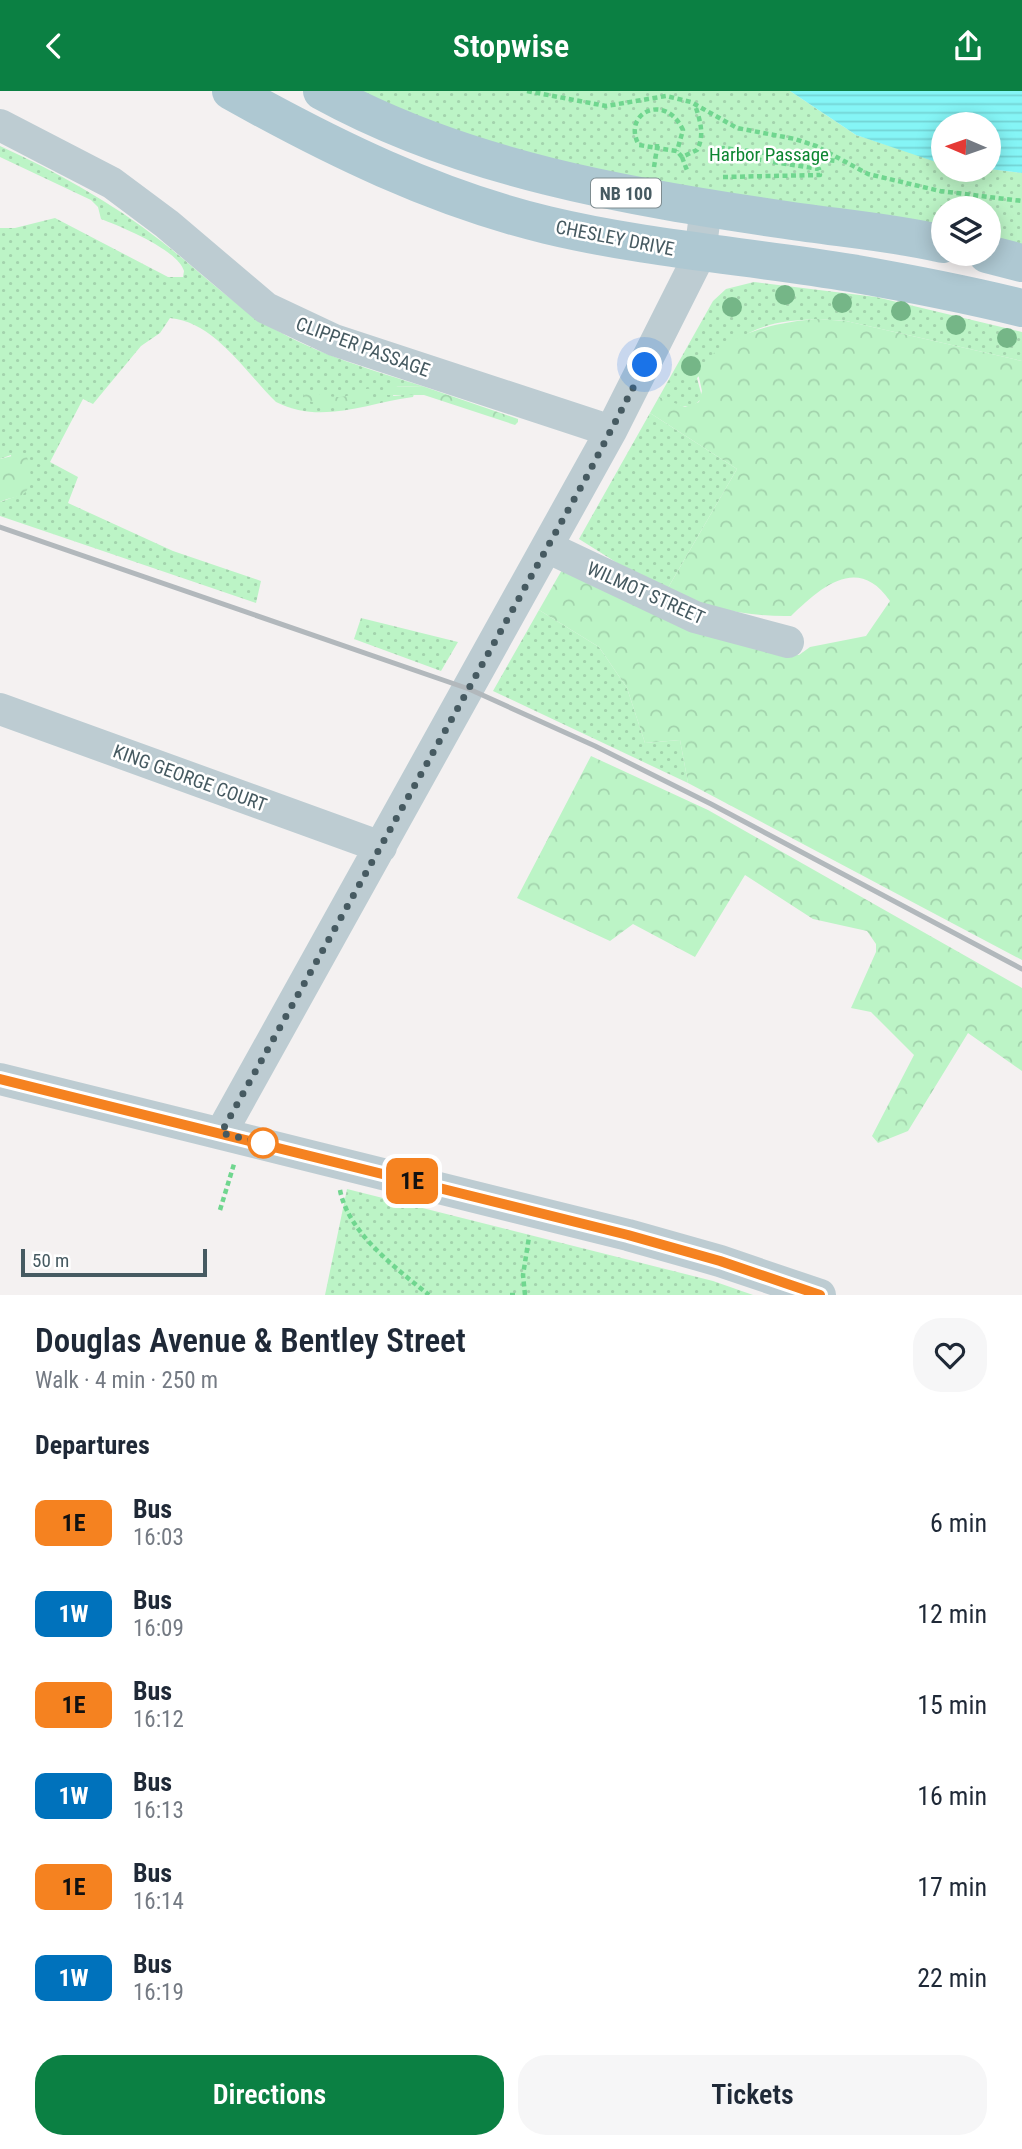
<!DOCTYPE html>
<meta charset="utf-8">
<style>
body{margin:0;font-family:"Roboto Condensed",sans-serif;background:#f6f6f7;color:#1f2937;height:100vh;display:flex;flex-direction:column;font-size:26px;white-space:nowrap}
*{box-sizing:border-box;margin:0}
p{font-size:23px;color:#747a83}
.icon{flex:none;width:38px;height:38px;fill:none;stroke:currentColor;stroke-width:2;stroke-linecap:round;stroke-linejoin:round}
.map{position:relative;height:1204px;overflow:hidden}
.drawer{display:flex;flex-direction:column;background:#fff;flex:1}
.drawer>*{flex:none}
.badge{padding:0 14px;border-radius:10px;font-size:24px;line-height:46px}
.needle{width:46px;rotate:272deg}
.controls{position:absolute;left:931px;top:21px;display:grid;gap:14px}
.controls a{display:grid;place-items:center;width:70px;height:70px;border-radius:50%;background:#fff;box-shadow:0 4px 18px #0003;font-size:35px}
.scale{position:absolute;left:21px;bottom:18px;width:186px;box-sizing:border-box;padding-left:7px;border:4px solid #465a61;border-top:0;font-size:19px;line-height:24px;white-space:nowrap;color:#465a61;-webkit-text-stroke:5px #fff;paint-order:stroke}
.you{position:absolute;width:35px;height:35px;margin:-18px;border:5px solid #fff;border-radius:50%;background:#1a73e8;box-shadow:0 0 0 10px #1a73e833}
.map>.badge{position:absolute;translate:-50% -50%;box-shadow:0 0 0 4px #fff}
h2{padding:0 35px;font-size:26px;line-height:63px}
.round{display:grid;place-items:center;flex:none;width:74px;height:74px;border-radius:28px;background:#f6f6f7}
.headline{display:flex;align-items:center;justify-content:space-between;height:119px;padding:0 35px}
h1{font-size:33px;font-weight:600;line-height:52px}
.primary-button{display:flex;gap:14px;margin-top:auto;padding:14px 35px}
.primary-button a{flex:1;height:80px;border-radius:28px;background:#0b8043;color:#fff;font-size:28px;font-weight:600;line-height:80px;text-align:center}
.primary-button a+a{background:#f6f6f7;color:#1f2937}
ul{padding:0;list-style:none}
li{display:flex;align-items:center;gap:21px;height:91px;padding:0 35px}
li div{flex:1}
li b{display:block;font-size:26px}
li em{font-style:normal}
li .badge{min-width:77px;font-weight:700;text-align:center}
header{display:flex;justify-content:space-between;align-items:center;height:91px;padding:0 35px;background:#0b8043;color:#fff;font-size:32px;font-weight:600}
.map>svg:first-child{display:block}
</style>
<header><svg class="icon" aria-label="back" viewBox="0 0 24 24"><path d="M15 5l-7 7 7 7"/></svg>Stopwise<svg class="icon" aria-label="share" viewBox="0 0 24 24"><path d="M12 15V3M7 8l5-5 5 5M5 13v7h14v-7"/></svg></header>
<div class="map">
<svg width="1022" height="1204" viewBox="0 0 1022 1204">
<defs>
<pattern id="grass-dots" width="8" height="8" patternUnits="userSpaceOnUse" patternTransform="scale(1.75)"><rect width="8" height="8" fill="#bcf4c6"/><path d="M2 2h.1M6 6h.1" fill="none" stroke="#a3d3ad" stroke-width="1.8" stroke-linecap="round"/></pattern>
<pattern id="forest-crowns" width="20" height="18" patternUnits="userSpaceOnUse" patternTransform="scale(1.75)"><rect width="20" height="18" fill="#bcf4c6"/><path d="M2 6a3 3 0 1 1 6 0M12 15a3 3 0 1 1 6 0" fill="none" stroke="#a3d3ad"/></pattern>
<pattern id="water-rules" width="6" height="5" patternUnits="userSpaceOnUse" patternTransform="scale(1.75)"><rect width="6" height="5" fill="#85f5f6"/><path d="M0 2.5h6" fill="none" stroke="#74d4d5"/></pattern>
</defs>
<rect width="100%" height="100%" fill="#f4f1f1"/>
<path fill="url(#grass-dots)" d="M 322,0 L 790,0 L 856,44 L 943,72 L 943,79 L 989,78 L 1022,82 L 1022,172 L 989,163 L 989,117 L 943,117 L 943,153 L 632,104 Z
M 0,55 C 57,81 111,111 161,150 C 198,179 230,211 271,236 C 318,264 373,279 425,296 L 397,295 L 393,305 L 414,303 L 413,306 C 367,312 321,334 276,311 C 246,282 215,231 170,227 L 160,242 L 141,255 L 93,313 L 83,308 L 50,371 L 78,386 L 68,412 L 173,460 L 261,490 L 256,512 L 0,425 L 0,411 L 17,405 L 11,364 L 0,368 L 0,137 L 15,137 L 55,127 L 168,186 L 183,186 L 184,180 C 178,159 122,136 101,128 L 98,116 L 91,109 L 0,66 Z
M 754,191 L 876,206 L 1022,241 L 1022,270 L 846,230 C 811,227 767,227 738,249 C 723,260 710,275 697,287 L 702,306 C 691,323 674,313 659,306 L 713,210 L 726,198 Z
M 650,322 L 737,378 L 665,502 L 579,448 Z
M 539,519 L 599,556 L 627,597 L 645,652 L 680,649 L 688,692 L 493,600 Z
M 361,527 L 458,551 L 441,580 L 354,548 Z
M 347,1098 L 713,1190 L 753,1204 L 325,1204 Z"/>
<path fill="url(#forest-crowns)" d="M 817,228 L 846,230 L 1022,270 L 1022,869 L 688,692 L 680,649 L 645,652 L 627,597 L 599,556 L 539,519 L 563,477 L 730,551 L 799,564 L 810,556 L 866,545 L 890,510 C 858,463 821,496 791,525 C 746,526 708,516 665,502 L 737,378 L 650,322 L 659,306 L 685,316 L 699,311 L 702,300 L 698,282 C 719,243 776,231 817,228 Z
M 390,295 L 425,296 L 518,328 L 518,331 L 515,334 L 424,304 L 387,304 L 384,301 Z
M 305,297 C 319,304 334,309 350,304 C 358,301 362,297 371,298 L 374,302 C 353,314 323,321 303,306 Z
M 20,363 L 27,366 C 31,377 34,397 22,404 C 15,407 7,407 0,411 L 0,368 Z
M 591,665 L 708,719 L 1022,897 L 1022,980 L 968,942 L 908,1040 L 878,1052 L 872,1045 L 914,964 L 871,921 L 851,917 L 876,861 L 876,853 L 867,840 L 813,828 L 745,784 L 695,866 L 633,833 L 610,850 L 517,807 Z"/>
<path fill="url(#water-rules)" d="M 790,0 L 1022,0 L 1022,82 L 989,78 L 989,33 L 943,33 L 943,72 L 939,72 L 856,44 Z"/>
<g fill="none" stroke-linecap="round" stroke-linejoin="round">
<path stroke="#70d68f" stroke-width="4.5" stroke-dasharray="5 3.5" stroke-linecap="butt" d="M 527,0 L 606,15 L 666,5 L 691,11 L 737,37 L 795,48 L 816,55 L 868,83 L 940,100 L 1022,110
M 657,53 L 657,57 L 639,54 C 621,23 665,0 683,39 L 677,60
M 682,66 L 688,82
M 654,76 L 657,57 L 677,60 L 682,66 L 697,59 C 705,44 700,29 695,14
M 723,86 L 820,84 L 819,78 L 722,63 L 723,57 L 836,70
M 340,1099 C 348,1142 397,1178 429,1204
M 220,1119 L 234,1073
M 510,1204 L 518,1204
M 525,1204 L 523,1184 L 529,1146"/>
<path stroke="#bdccd2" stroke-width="32" d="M 0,34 L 112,92 L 167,133 L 266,217 L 334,249 L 611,340
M 547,456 L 695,526 L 788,551
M 0,618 L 381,756
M 0,988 L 628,1144 L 720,1170 L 820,1204
M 221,1042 L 611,340 L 700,163 L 706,116"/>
<path stroke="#aec8d2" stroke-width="38" d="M 231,0 C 331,56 435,107 547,134 C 647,158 749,165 851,182 C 908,192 965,203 1022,217
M 322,0 C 464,78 627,106 786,129 C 838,137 891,141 943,153
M 987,163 L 1022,172"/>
<path stroke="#b2b8bc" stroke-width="5" d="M 0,436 L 469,598 L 595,655 L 711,713 L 1022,878"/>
</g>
<g fill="#75b687">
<circle cx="785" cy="204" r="10"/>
<circle cx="842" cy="212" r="10"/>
<circle cx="732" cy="216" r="10"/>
<circle cx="901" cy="220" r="10"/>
<circle cx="956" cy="234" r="10"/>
<circle cx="1007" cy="247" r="10"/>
<circle cx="691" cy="275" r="10"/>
</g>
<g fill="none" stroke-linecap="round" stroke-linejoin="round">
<g stroke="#fff" stroke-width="16">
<path id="line" d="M 0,988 L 628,1144 L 720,1170 L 820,1204"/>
</g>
<use href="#line" stroke="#f58220" stroke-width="10"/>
<path stroke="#465a61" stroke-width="7" stroke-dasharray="0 12.6" d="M 263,1052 L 221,1042 L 586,387 L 645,274"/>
</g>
<circle fill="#fff" stroke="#f58220" stroke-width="3.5" cx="263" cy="1052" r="14"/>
<g text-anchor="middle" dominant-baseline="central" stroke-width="5" stroke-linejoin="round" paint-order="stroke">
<rect fill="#fff" stroke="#7e8c90" stroke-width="2" x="591" y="87.5" width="70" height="29" rx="5"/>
<g font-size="18" font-weight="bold" fill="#465a61">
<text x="626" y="102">NB 100</text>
</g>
<g font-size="19" fill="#0d8631" stroke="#fff">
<text x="769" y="63">Harbor Passage</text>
</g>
<g font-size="19" fill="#465a61" stroke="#fff">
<text transform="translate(615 147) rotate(11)">CHESLEY DRIVE</text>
<text transform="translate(363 256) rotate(20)">CLIPPER PASSAGE</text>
<text transform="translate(646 502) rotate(24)">WILMOT STREET</text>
<text transform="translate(190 687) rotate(20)">KING GEORGE COURT</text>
</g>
</g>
</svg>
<div class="controls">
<a><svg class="needle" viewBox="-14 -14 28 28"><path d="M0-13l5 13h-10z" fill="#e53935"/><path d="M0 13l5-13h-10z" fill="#747a83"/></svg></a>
<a><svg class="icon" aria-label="layers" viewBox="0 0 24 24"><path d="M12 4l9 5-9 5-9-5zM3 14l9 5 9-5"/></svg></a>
</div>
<div class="scale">50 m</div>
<div class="you" style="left:645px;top:274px"></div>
<b class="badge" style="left:412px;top:1090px;background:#f58220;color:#111">1E</b>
</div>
<section class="drawer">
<div class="headline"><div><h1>Douglas Avenue &amp; Bentley Street</h1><p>Walk · 4 min · 250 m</p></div><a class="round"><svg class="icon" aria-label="heart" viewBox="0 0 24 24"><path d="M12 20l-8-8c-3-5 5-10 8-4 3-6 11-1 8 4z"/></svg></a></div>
<h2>Departures</h2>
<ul>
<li><span class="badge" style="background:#f58220;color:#111">1E</span><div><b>Bus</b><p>16:03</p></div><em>6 min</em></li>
<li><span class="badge" style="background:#0072bc;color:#fff">1W</span><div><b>Bus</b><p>16:09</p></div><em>12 min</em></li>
<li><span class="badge" style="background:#f58220;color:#111">1E</span><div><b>Bus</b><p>16:12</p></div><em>15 min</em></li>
<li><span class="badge" style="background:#0072bc;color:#fff">1W</span><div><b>Bus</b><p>16:13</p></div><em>16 min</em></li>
<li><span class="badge" style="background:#f58220;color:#111">1E</span><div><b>Bus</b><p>16:14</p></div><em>17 min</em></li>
<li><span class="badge" style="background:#0072bc;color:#fff">1W</span><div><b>Bus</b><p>16:19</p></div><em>22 min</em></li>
</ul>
<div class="primary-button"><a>Directions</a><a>Tickets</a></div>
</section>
